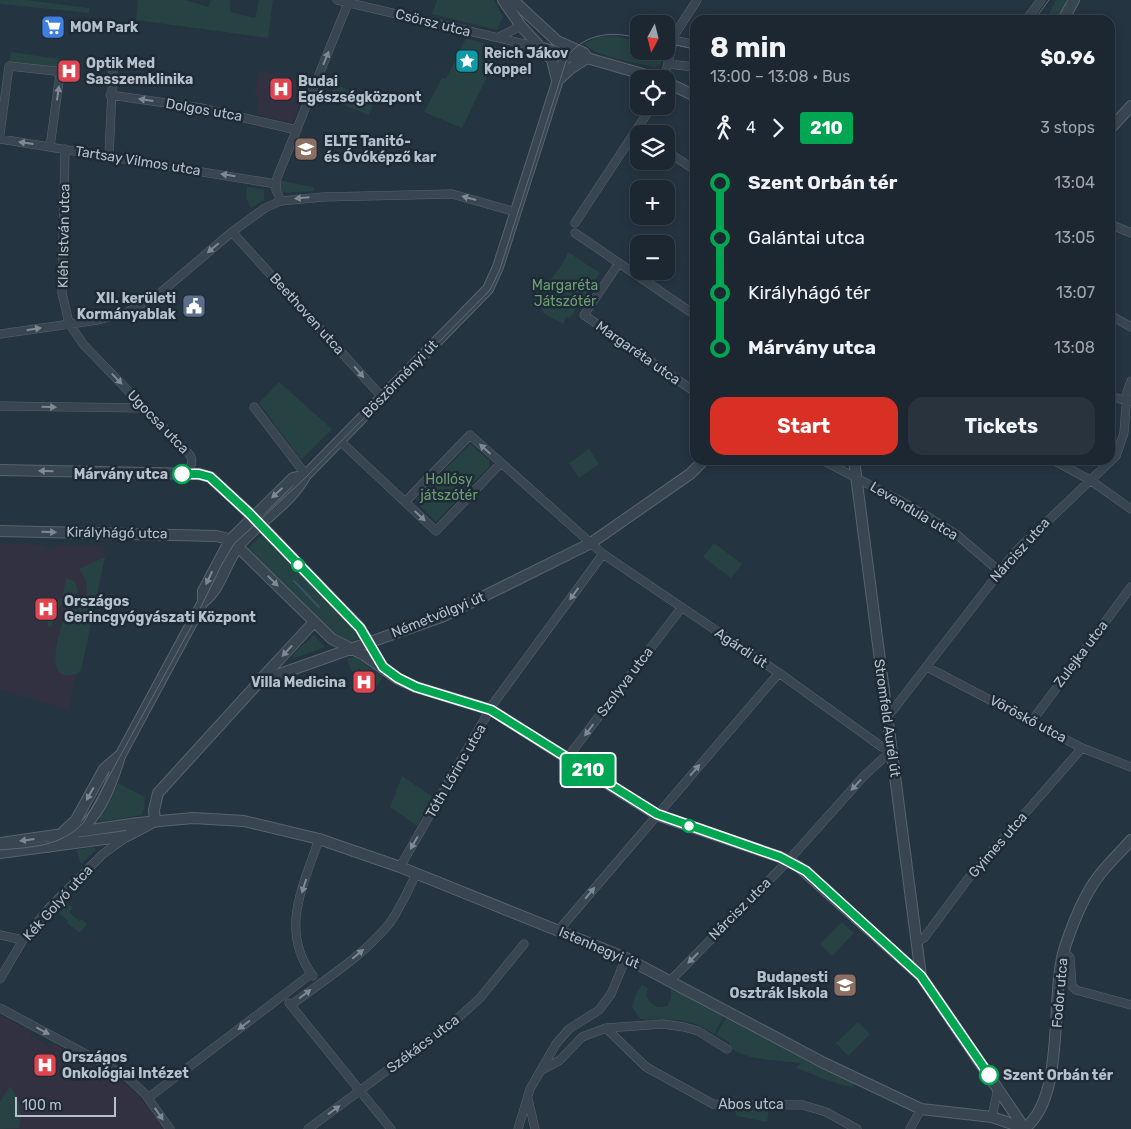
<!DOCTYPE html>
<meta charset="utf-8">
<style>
body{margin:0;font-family:Rubik,sans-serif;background:#29333d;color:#f1f3f6;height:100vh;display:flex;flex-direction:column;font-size:19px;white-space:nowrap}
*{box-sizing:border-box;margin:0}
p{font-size:16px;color:#a0a5ab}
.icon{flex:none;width:28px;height:28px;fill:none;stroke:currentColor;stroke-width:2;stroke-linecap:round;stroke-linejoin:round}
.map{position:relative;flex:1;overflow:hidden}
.side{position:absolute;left:690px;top:15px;width:425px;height:450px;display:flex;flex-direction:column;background:#1c2731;border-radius:15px;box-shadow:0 2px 8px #0003,0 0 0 1px #3a444d}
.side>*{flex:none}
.badge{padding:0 10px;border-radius:4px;font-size:18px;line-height:32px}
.needle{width:32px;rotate:187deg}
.buttons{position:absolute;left:630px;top:15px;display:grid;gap:10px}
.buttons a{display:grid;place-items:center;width:45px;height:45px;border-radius:10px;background:#1c2731;box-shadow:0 2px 8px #0003,0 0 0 1px #3a444d;font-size:25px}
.scale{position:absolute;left:15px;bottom:12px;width:101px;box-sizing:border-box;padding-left:5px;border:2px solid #b6c0cb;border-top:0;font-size:14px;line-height:18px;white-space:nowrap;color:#b6c0cb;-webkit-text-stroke:4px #1e2b36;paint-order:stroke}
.map>.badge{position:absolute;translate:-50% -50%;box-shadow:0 0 0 2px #fff}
.legs{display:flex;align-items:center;gap:8px;height:55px;padding:0 20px;font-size:16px}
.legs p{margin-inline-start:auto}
.head{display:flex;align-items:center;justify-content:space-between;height:85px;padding:0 20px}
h1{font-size:28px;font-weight:700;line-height:38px}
.cta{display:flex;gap:10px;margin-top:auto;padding:10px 20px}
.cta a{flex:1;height:58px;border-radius:15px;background:#d93025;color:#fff;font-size:20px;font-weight:700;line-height:58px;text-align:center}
.cta a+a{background:#29333d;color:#f1f3f6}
ul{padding:0 20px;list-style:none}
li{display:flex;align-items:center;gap:18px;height:55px;font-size:19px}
li i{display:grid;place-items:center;width:8px;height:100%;margin:0 6px;background:currentColor}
li i::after{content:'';width:12px;height:12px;margin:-6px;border:4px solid;border-radius:50%;background:#1c2731}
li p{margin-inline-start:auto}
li:first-child i{background:linear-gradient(#0000 50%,currentColor 0)}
li:last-child i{background:linear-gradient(currentColor 50%,#0000 0)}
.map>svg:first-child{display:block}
</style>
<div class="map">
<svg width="1131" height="1129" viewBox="0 0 1131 1129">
<rect width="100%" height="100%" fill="#253441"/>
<path fill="#313141" d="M 259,71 L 309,81 L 292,123 L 257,114 L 259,99 L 254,97 Z
M 0,543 L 45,545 L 47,548 L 54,549 L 56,545 L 105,546 L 69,710 L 0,690 Z
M 0,1015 L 31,1032 L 30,1035 L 50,1047 L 53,1043 L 131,1088 L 145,1103 L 165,1129 L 0,1129 Z"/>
<path fill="#274242" d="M 0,0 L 26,0 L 89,8 L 89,13 L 0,4 Z
M 138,0 L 185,0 L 209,7 L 211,0 L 230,0 L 230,12 L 255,18 L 259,0 L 273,0 L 268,38 L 136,20 Z
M 437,0 L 494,0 L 503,17 L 497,30 L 432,14 Z
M 1056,0 L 1067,0 L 1057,20 L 1046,20 Z
M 615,36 L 639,42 L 639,51 L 665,51 L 661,64 L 654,67 C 636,62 596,57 584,44 L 598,37 Z
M 466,38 L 501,48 L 462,128 L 424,112 L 442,78 L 446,79 Z
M 11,52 L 60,59 L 58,71 L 9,64 Z
M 335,85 L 375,99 L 369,115 L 330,100 Z
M 279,180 L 313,187 L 314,191 L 281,193 Z
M 247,187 L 264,190 L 264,200 L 251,208 L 246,198 Z
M 568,252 L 600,273 L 570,318 L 567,317 L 563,324 L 543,313 L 540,301 C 545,295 544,293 547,287 C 553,273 563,267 568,252 Z
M 279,382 L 332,429 L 301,460 L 259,403 Z
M 470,444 L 489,460 L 489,467 L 436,522 L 417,503 L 417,498 Z
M 589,449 L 599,464 L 579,478 L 569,463 Z
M 262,535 L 355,632 L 358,639 L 351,642 L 333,634 L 247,549 Z
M 714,543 L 742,564 L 731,578 L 703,557 Z
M 105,557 L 81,671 C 75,675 69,677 62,674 C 47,666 62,626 65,613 C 87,607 94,587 79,569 Z
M 66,578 L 75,581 L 78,591 L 74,598 L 56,609 L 51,627 L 47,626 L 52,603 L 62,598 Z
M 314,635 L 325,647 L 295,658 L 292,655 Z
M 355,657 L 383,677 L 377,686 L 359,668 L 355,672 L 351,671 L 347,658 Z
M 402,776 L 433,797 L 417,826 L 390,807 Z
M 118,783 L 145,797 L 144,809 L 141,815 L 101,822 L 99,819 Z
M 94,847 L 96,850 L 81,864 L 76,850 Z
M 68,904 L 72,907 L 70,913 L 79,921 L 81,919 L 87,924 L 80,933 L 67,923 L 68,921 L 59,913 Z
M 842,922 L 854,933 L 832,956 L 820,944 Z
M 642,985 L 648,988 L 646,996 C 651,1005 657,1009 667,1006 L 671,997 L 671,987 L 725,1015 L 714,1034 C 686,1015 672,1021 640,1019 L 632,1007 L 636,994 Z
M 727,1016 L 854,1084 L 852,1087 C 832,1084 814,1074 796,1068 L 801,1063 C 779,1060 747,1061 729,1047 L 729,1042 L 716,1035 Z
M 858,1022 L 870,1034 L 848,1056 L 836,1043 Z
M 10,1086 C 21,1100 22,1111 19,1128 L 0,1129 L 0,1102 Z
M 737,1110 L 769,1110 L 767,1122 L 737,1116 L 735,1112 Z"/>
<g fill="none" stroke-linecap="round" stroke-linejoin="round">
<path stroke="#385269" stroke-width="2" d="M 294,581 L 319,607"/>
<g stroke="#57636e" stroke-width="9">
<path id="minor" d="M 337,0 L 542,48
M 1026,20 L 1041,0
M 499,37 L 521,26
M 673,40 L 695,45
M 668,64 L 695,67
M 664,79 L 675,34 L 697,0
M 110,95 L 201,108 L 297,130
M 0,134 L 9,66 L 55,71 L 60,75 L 59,81 L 50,147
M 0,139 L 276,184
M 65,149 L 62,293 L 69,323 L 83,344 L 190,455 C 195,464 189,469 182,474
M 666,151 L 695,170
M 109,155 L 113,69
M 281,201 L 276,190 L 277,178 L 348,3
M 575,223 L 652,106
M 1110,224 L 1131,233
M 232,232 L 382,397
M 575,233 L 695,315
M 619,263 L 584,315 L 695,392
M 1110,315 L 1131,327
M 0,334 L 98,320 L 128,312 L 159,294 L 232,232 L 265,208 L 281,201 L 323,197 L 452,194 L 516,212
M 1110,397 L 1131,401
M 0,406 L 145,408
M 254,407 L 306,475
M 339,440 L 436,531 L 501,463
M 822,460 L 910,506 L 956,534 L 999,571
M 1053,460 L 1090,480 L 1131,509
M 405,502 L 470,435 L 603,554 L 779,673 L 882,747 L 891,751
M 927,667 L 1082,748 L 1131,767
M 886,713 L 891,712 L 896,706 L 1016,551 L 1116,456 L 1124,433 L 1127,392 L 1131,381
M 1032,721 L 1131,587
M 568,757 L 682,607
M 400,867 L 493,704 L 603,554
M 558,931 L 779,673
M 0,935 L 23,940
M 916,942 L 924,938 L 967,880 L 1082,748
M 1064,951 L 1070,958 L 1072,986 L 1076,990 L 1131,1005
M 313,976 C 279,931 303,887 319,839
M 0,979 L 23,940 L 48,909 L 103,854 L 125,838
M 671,980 L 788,861 L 864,776 L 891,751
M 289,1003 L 391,1129
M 291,1005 C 324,980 362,957 389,924 C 400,909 408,891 416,874
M 0,1008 L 125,1075 L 145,1094 L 170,1129
M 606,1028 L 646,1067 L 713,1104 L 803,1105 L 826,1112 L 857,1129
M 542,1070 L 560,1060 L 582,1037 L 606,1028 L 663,1024 L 684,1027 L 698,1031 L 727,1049
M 148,1098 L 311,974
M 528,1099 L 535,1129
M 992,1117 L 998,1088
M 308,1129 L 458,1018 L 480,998 L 524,944
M 518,1129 L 530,1089 L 556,1044 L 569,1029 L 599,1010 L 611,994 L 626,958
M 910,1129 L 921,1109"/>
</g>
<g stroke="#57636e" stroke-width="12">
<path id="tertiary" d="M 503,0 L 521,26 L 552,60 L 557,80
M 513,0 L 557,41 L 584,53 L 587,58 L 660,79
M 1063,20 L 1074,0
M 543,48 L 576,58 L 587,58
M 558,80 L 570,69 L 587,58
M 666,82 L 695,96
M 1110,129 L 1131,106
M 854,460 L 921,976
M 0,470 L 199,474 L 210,477 L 249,513 L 360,628 L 382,666
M 0,531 L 216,536 L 225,538 L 242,551 L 332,639 L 364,655 L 398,679 L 416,687 L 491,710 L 657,815 L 780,857 L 798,866 L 921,976 L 1025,1129
M 203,602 C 220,590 225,565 237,548 C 258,521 290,505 306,475 L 488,289 L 498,267 L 564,61 L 572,49
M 262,678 L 314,622
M 155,822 L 154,810 L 158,793 L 260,681 L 444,616 L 591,543 L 690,474 L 704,460
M 61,834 L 76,820 L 104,769 L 119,756
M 0,843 L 138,823 L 193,818 L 244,821 L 319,839 L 400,867 L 626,958 L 824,1063 L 921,1109 L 992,1117 L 1024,1128
M 48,847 C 92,834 108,797 120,756 L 203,602 L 203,591 L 230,540 L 293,478 L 306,475
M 0,853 L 127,836 L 150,824
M 1025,1128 C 1066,1096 1050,997 1064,950 C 1071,928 1081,903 1093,884 C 1103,868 1119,854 1131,840"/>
</g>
<use href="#minor" stroke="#394651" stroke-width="8"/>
<use href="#tertiary" stroke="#394651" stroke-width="10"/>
<path stroke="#5b6a78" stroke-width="1" d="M 1034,20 L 1049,0
M 666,43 L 695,49
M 0,850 C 32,847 61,847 84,822 L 192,625 L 222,564 L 234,544 L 303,480 L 490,290 L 500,269 L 568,55 C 587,33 612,31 639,38"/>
</g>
<defs><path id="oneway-solid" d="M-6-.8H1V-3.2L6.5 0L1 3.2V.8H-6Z" transform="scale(1.25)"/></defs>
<g fill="#7e8994">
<use href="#oneway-solid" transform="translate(326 58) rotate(-68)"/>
<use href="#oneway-solid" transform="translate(58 93) rotate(-82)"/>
<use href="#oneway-solid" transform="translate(146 100) rotate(-172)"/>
<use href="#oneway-solid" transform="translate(26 143) rotate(-172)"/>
<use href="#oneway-solid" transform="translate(228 175) rotate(-171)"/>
<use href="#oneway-solid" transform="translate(302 198) rotate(175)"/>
<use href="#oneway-solid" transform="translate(469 198) rotate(-165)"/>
<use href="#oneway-solid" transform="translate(213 248) rotate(140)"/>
<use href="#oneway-solid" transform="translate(34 329) rotate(-9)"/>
<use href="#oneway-solid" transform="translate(359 372) rotate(49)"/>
<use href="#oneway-solid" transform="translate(117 379) rotate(46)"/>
<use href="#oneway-solid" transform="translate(49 407) rotate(1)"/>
<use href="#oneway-solid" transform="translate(485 449) rotate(-138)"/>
<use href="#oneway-solid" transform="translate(46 471) rotate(-179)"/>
<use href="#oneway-solid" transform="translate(277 493) rotate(137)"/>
<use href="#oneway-solid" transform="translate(420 516) rotate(43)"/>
<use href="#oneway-solid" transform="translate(49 532) rotate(1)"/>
<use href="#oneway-solid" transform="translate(209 578) rotate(115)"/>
<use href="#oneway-solid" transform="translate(273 581) rotate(45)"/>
<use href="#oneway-solid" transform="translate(574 594) rotate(126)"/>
<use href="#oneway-solid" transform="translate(287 651) rotate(133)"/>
<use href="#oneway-solid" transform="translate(589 730) rotate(127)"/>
<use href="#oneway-solid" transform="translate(695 770) rotate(-49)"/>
<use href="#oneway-solid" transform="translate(856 785) rotate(132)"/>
<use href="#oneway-solid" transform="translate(90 794) rotate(119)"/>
<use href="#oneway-solid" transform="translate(27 840) rotate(173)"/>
<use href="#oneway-solid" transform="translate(414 843) rotate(120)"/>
<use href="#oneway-solid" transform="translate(304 886) rotate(108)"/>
<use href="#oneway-solid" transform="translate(590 893) rotate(-50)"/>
<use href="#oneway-solid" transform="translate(358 954) rotate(-40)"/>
<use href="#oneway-solid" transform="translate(693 958) rotate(135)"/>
<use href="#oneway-solid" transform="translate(305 994) rotate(-37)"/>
<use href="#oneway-solid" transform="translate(244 1025) rotate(143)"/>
<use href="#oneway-solid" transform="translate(43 1031) rotate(28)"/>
<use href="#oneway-solid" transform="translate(334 1110) rotate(-36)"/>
<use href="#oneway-solid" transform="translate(159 1114) rotate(55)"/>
</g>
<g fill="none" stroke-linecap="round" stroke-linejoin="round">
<g stroke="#fff" stroke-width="11">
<path id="line-1" d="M 182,474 L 199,474 L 210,477 L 249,513 L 360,628 L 383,667 L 398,678 L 416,687 L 491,710 L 657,814 L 780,857 L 806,871 L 921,976 L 989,1075"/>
</g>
<use href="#line-1" stroke="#00a651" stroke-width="8"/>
</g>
<defs>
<g id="supermarket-square" transform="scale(1.25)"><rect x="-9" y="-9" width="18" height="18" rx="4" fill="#3f7fe0" stroke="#1e2b36"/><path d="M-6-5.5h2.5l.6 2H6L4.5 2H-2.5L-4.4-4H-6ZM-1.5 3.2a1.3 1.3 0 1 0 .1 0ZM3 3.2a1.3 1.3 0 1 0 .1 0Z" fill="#fff"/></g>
<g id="sight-square" transform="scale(1.25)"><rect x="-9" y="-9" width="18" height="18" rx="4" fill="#0f9aa8" stroke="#1e2b36"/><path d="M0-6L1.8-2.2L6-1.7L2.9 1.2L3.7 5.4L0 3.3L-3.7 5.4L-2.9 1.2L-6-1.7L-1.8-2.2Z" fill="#fff"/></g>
<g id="hospital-square" transform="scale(1.25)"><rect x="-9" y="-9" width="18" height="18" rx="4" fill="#e0444e" stroke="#1e2b36"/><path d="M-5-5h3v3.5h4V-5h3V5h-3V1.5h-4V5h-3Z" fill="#fff"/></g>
<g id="university-square" transform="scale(1.25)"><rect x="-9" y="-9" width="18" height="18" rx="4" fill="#8d6e63" stroke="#1e2b36"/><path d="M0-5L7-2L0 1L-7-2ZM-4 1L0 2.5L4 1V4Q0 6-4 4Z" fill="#fff"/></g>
<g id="civic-square" transform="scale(1.25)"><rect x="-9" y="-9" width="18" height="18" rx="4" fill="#5c6f8a" stroke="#1e2b36"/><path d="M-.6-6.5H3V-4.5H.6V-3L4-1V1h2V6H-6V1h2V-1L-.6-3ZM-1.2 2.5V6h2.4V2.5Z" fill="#fff"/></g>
<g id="school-square" transform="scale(1.25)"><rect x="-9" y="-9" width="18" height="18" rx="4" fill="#8d6e63" stroke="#1e2b36"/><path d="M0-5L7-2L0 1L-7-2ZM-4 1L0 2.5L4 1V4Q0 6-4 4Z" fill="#fff"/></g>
</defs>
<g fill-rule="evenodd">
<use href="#supermarket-square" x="53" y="27"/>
<use href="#sight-square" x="467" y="61"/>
<use href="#hospital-square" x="69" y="71"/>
<use href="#hospital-square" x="281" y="89"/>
<use href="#university-square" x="306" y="149"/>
<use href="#civic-square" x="194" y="306"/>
<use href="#hospital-square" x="46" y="609"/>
<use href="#hospital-square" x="364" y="682"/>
<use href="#school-square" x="845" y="985"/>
<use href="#hospital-square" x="45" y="1065"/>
</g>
<g fill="#fff" stroke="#00a651" stroke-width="2.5">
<circle cx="182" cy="474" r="9"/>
<circle cx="298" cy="565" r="6"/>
<circle cx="689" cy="826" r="6"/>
<circle cx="989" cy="1075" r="9"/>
</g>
<g text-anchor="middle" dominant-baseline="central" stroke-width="5" stroke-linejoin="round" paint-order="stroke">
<g font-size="14" fill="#b6c0cb" stroke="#1e2b36">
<text transform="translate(433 23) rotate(14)">Csörsz utca</text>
<text transform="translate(204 110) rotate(10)">Dolgos utca</text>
<text transform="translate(138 161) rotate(9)">Tartsay Vilmos utca</text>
<text transform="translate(64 236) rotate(-89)">Kléh István utca</text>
<text transform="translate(307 314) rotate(48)">Beethoven utca</text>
<text transform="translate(638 353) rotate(35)">Margaréta utca</text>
<text transform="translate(400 379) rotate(-46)">Böszörményi út</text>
<text transform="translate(158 422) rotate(46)">Ugocsa utca</text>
<text transform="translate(914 511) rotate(31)">Levendula utca</text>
<text transform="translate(117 533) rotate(1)">Királyhágó utca</text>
<text transform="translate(1020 550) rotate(-48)">Nárcisz utca</text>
<text transform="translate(438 615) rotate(-22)">Németvölgyi út</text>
<text transform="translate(741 648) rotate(34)">Agárdi út</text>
<text transform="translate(1081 654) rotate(-53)">Zulejka utca</text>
<text transform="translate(625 682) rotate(-53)">Szolyva utca</text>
<text transform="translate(887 718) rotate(82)">Stromfeld Aurél út</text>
<text transform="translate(1028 719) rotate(28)">Vöröskő utca</text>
<text transform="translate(456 771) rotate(-60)">Tóth Lőrinc utca</text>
<text transform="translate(998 845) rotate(-49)">Gyimes utca</text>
<text transform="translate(58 903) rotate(-48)">Kék Golyó utca</text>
<text transform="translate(740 909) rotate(-45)">Nárcisz utca</text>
<text transform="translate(599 948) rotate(23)">Istenhegyi út</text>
<text transform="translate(1060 993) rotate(-85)">Fodor utca</text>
<text transform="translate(423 1044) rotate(-37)">Székács utca</text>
<text x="751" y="1104">Abos utca</text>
</g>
<g font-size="14" font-weight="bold" fill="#b6c0cb" stroke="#1e2b36" text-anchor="start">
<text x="70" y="27">MOM Park</text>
<text x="484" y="53">Reich Jákov<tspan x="484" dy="16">Koppel</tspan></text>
<text x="86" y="63">Optik Med<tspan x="86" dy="16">Sasszemklinika</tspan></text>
<text x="298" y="81">Budai<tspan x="298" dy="16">Egészségközpont</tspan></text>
<text x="324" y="141">ELTE Tanitó-<tspan x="324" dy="16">és Óvóképző kar</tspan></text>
<text x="176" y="298" text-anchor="end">XII. kerületi<tspan x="176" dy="16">Kormányablak</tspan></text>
<text x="64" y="601">Országos<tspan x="64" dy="16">Gerincgyógyászati Központ</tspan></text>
<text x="346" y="682" text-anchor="end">Villa Medicina</text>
<text x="828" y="977" text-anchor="end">Budapesti<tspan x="828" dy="16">Osztrák Iskola</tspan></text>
<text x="62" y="1057">Országos<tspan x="62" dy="16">Onkológiai Intézet</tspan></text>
</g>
<g font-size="14" fill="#6c9d72" stroke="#1e2b36">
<text x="565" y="285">Margaréta<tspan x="565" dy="16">Játszótér</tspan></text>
<text x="449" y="479">Hollósy<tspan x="449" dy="16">játszótér</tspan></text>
</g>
<g font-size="14" font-weight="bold" fill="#b6c0cb" stroke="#1e2b36" text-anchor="end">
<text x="168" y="474">Márvány utca</text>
<text x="1003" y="1075" text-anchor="start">Szent Orbán tér</text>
</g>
</g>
</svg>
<div class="buttons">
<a><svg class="needle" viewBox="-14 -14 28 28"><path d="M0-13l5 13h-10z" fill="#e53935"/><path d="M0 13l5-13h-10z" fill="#a0a5ab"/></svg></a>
<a><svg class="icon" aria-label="locate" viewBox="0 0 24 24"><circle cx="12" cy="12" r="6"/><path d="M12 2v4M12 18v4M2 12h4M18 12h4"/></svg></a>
<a><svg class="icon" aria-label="layers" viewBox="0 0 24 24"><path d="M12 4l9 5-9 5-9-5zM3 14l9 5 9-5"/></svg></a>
<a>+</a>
<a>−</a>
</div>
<div class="scale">100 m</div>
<b class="badge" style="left:588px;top:770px;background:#00a651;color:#fff">210</b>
<section class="side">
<div class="head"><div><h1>8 min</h1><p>13:00 – 13:08 · Bus</p></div><b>$0.96</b></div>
<div class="legs"><svg class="icon" aria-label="walk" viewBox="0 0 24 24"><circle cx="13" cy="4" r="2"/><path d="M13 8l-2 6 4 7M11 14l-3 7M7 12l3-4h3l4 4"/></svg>4<svg class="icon" aria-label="forward" viewBox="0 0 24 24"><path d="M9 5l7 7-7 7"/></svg><b class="badge" style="background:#00a651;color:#fff">210</b><p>3 stops</p></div>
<ul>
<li><i style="color:#00a651"></i><b>Szent Orbán tér</b><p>13:04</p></li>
<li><i style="color:#00a651"></i><span>Galántai utca</span><p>13:05</p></li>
<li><i style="color:#00a651"></i><span>Királyhágó tér</span><p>13:07</p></li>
<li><i style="color:#00a651"></i><b>Márvány utca</b><p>13:08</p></li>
</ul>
<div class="cta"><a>Start</a><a>Tickets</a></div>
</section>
</div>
